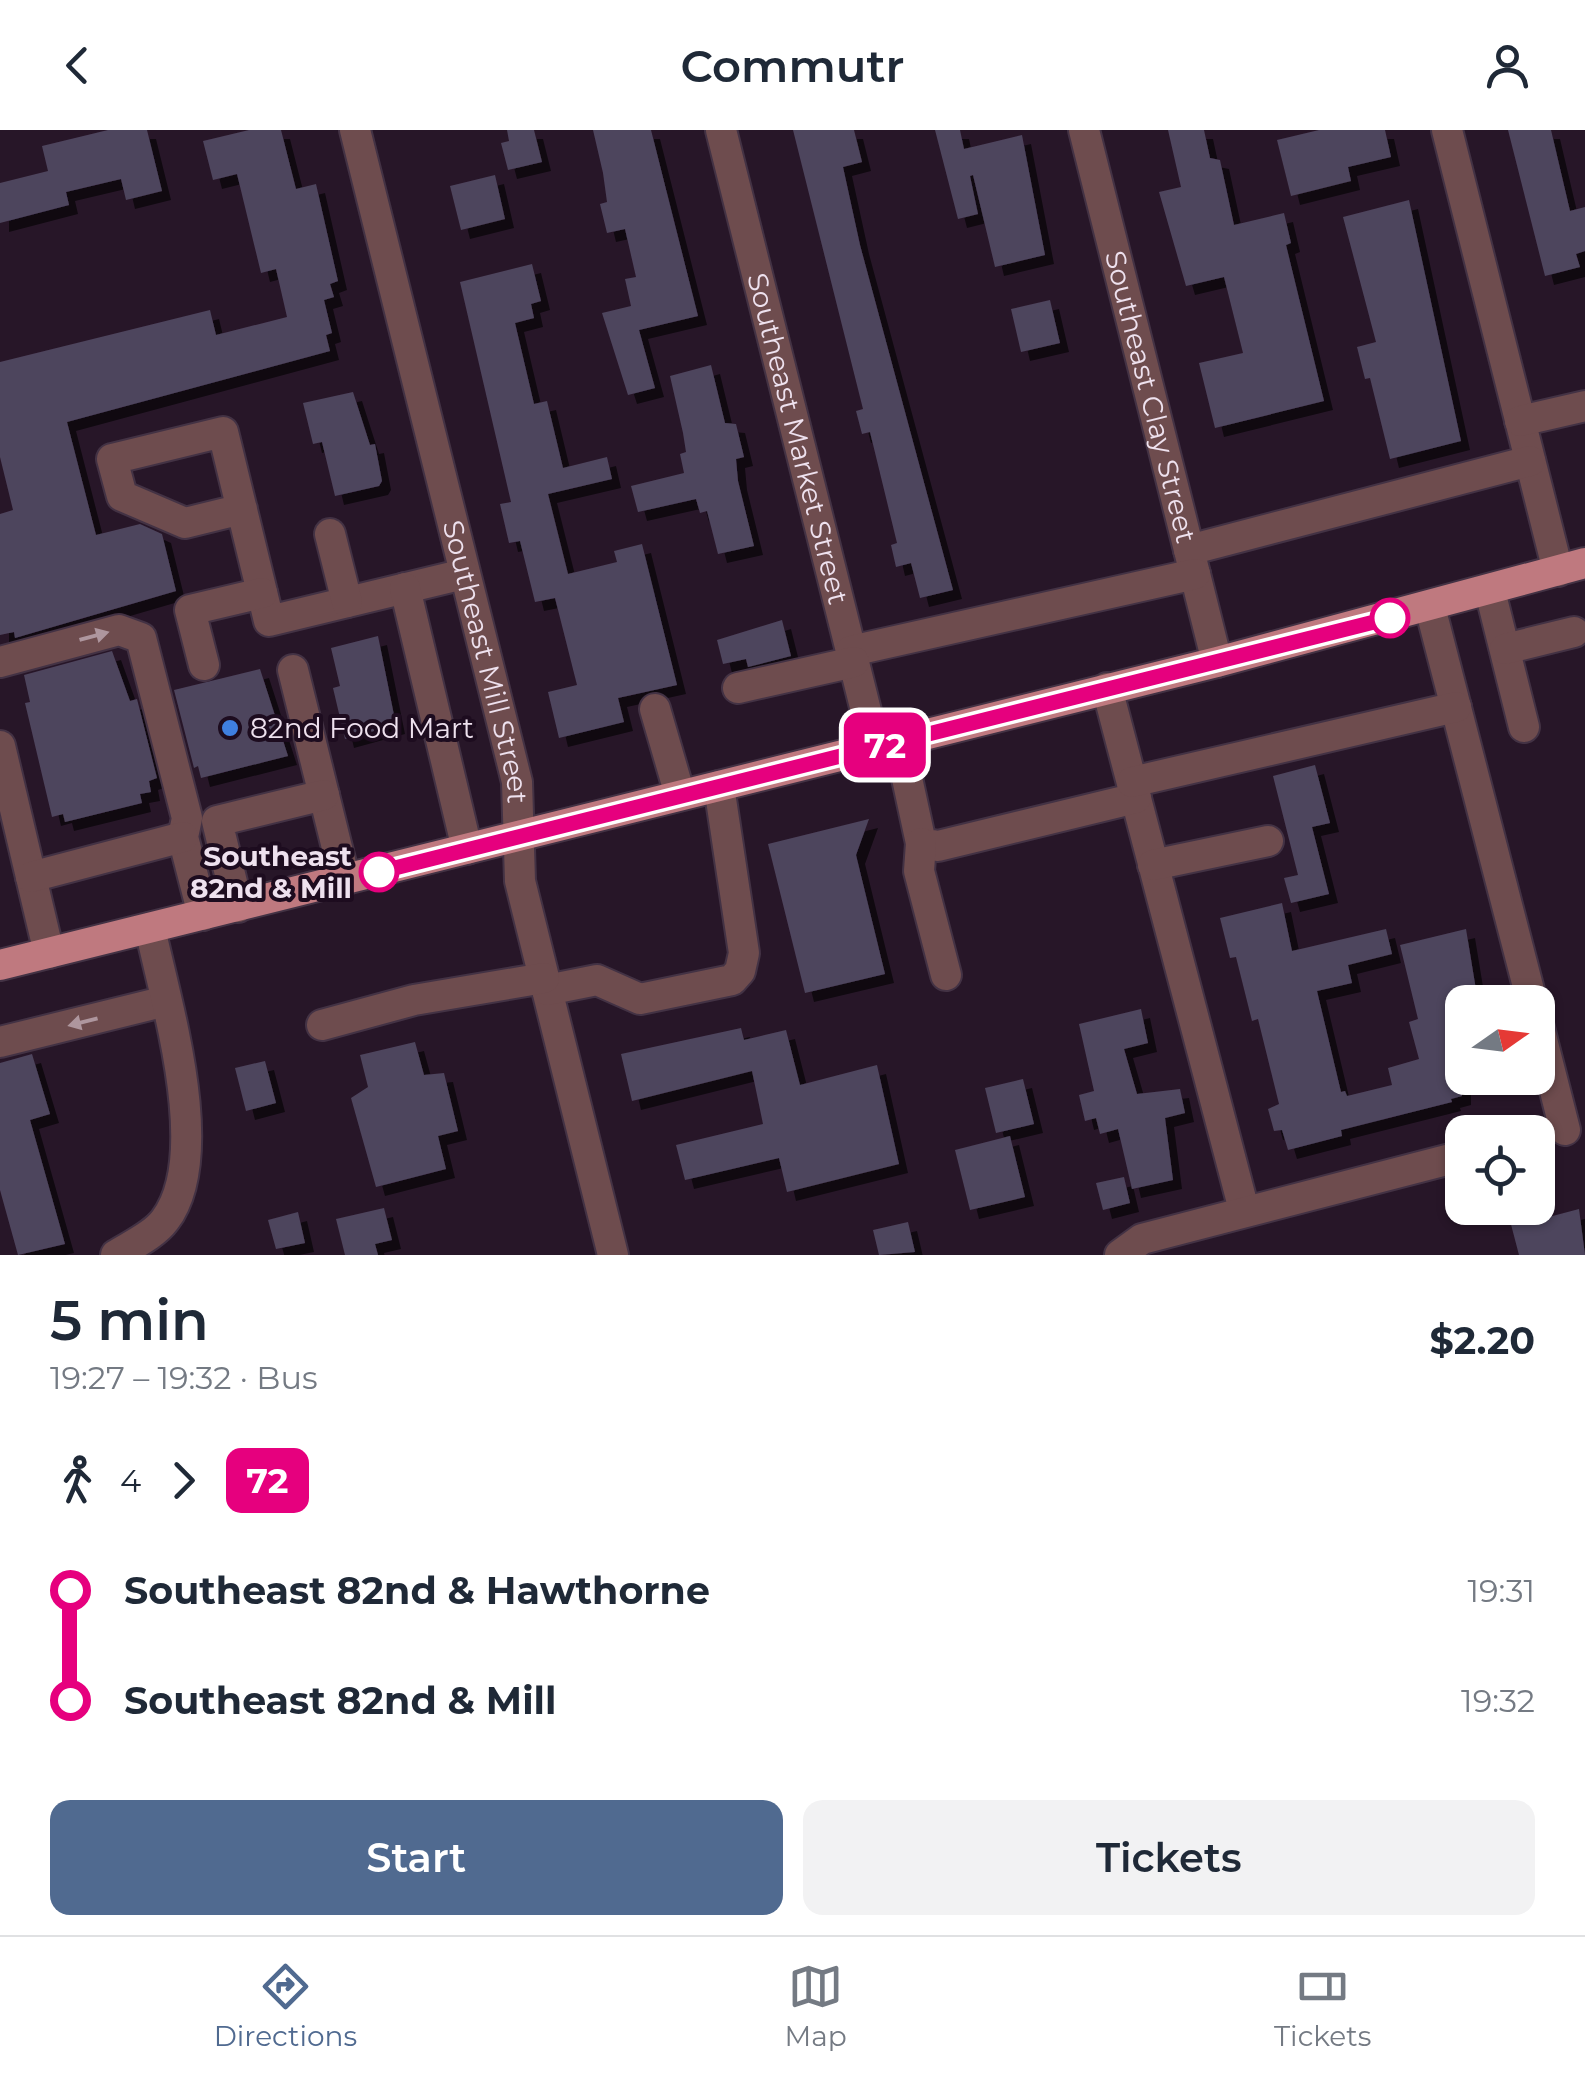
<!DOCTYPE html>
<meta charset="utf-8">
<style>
body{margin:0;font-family:Montserrat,sans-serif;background:#f2f2f3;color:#1f2937;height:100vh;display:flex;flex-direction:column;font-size:38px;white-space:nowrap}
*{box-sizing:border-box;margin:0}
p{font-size:32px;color:#747a83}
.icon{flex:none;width:55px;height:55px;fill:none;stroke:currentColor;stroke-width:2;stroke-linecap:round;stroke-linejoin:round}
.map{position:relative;height:1125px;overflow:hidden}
.panel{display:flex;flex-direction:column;background:#fff;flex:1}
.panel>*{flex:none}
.badge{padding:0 20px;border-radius:15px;font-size:35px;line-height:65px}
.needle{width:65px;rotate:76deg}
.fabs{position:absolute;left:1445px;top:855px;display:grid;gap:20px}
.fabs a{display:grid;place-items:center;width:110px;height:110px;border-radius:20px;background:#fff;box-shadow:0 2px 8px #0004;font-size:50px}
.map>.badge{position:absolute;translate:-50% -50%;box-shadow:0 0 0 5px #fff}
.legs{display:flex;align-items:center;gap:15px;height:110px;padding:0 50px;font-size:32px}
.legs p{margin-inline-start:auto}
.headline{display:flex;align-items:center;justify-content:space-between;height:170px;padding:0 50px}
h1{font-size:55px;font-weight:600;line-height:75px}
.button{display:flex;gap:20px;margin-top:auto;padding:20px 50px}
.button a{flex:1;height:115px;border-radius:20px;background:#506a90;color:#fff;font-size:40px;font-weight:600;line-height:115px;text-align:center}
.button a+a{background:#f2f2f3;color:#1f2937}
ul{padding:0 50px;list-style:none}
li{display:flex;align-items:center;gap:35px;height:110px;font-size:38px}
li i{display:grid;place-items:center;width:15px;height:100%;margin:0 12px;background:currentColor}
li i::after{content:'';width:25px;height:25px;margin:-12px;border:8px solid;border-radius:50%;background:#fff}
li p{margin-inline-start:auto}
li:first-child i{background:linear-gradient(#0000 50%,currentColor 0)}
li:last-child i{background:linear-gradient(currentColor 50%,#0000 0)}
header{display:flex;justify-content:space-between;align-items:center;height:130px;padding:0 50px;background:#fff;font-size:45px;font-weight:600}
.dock{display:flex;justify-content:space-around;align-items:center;height:140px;border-top:2px solid #e0e1e3;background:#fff;font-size:28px;color:#747a83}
.dock a{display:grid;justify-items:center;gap:5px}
.dock .current{color:#506a90}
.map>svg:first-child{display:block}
</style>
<header><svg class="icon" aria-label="back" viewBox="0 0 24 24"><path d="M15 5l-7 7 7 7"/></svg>Commutr<svg class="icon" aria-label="person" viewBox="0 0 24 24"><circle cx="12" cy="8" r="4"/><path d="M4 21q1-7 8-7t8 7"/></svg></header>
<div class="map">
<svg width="1585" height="1125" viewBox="0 0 1585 1125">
<defs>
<filter id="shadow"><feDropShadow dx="9" dy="9" stdDeviation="0" flood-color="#0009"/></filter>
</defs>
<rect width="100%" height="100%" fill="#271628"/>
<path fill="#4e445d" filter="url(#shadow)" d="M 108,0 L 147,0 L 162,61 L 126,70 L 121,49 L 66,62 L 69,75 L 0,93 L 0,53 L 48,41 L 42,16 Z
M 249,0 L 281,0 L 296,59 L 316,54 L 338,151 L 330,154 L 334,167 L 324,170 L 332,203 L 326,205 L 330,221 L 67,292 L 96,405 L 140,394 L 162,404 L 176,461 L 15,508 L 14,502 L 0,505 L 0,384 L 13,380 L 0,327 L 0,232 L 210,180 L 216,205 L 287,187 L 276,139 L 261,143 L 237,44 L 213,50 L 203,11 Z
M 507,0 L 534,0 L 542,32 L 508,40 L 501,13 L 509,11 Z
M 593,0 L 651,0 L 698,186 L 639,200 L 655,258 L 628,265 L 602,183 L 631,176 L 625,149 L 636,147 L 625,99 L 607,103 L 600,74 L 607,72 L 603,43 Z
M 793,0 L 854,0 L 862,32 L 843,37 L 860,115 L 953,460 L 920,468 L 911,433 L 896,437 L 891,415 L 897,413 L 870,302 L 862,304 L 856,281 L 863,279 Z
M 935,0 L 960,0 L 964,19 L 1022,5 L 1045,125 L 995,137 L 973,45 L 970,46 L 978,84 L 958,89 Z
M 1168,0 L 1204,0 L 1210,28 L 1220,30 L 1234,95 L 1284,83 L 1291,113 L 1286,115 L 1324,271 L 1215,298 L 1199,233 L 1243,223 L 1224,147 L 1186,156 L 1159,62 L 1181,57 Z
M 1319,0 L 1385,0 L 1391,27 L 1348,37 L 1351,51 L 1291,66 L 1277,10 Z
M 1508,0 L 1551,0 L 1570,81 L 1585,77 L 1585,121 L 1576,124 L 1580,137 L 1545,146 Z
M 495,45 L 505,89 L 461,100 L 450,56 Z
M 1409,70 L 1461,311 L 1390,329 L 1370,248 L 1365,249 L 1357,217 L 1376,212 L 1343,87 Z
M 532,134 L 541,171 L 531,174 L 534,188 L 515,193 L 534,274 L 547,271 L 563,338 L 607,327 L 612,349 L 548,364 L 568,444 L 617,432 L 614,421 L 642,414 L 677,555 L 618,568 L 624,592 L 559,608 L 548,562 L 577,555 L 555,468 L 535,472 L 520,411 L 509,413 L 500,374 L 511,372 L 460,152 Z
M 1050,170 L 1060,213 L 1021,222 L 1011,179 Z
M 711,235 L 725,293 L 736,294 L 744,327 L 736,329 L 738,351 L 754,416 L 718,424 L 707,381 L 700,383 L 696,369 L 638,382 L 631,356 L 684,343 L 680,324 L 686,322 L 683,303 L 670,246 Z
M 353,262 L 370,315 L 375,314 L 382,351 L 379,356 L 335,366 L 322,312 L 313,314 L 303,273 Z
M 782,490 L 791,526 L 748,537 L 746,529 L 723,534 L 717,510 Z
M 378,506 L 396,595 L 345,609 L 333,558 L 340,556 L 331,518 Z
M 112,521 L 130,571 L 137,569 L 157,648 L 149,651 L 151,662 L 140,664 L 142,673 L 65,692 L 63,684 L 52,687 L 25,573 L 30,572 L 24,545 Z
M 260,539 L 288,626 L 201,648 L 198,636 L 194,638 L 174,560 Z
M 1315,635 L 1330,693 L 1312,697 L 1329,764 L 1291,773 L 1284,748 L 1298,745 L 1273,646 Z
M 869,689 L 856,725 L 885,844 L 805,863 L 768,714 Z
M 1282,773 L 1292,821 L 1386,799 L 1392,824 L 1348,835 L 1352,853 L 1317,861 L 1341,962 L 1345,961 L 1347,966 L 1392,955 L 1388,938 L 1419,929 L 1409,892 L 1418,889 L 1400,815 L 1466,799 L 1478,872 L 1462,872 L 1462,966 L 1451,969 L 1452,972 L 1341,1000 L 1342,1006 L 1288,1020 L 1282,1000 L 1274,1001 L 1268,979 L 1279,974 L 1258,889 L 1252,891 L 1236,827 L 1230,828 L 1220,788 Z
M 1141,879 L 1148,913 L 1124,919 L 1137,964 L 1180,959 L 1185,983 L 1165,988 L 1173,1050 L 1132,1059 L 1118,999 L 1100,1004 L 1096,988 L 1085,991 L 1079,965 L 1094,961 L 1079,894 Z
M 741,898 L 744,910 L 786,900 L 800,955 L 877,935 L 899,1034 L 787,1062 L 779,1028 L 685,1050 L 676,1015 L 763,994 L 752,941 L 632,971 L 621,924 Z
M 415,912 L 424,945 L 444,943 L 458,1001 L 438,1006 L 446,1039 L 376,1057 L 351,968 L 368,957 L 360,925 Z
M 32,924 L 50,984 L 30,990 L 65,1114 L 18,1125 L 0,1060 L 0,933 Z
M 265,931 L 276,973 L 246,981 L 235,938 Z
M 1023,949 L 1034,994 L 996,1003 L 985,958 Z
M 1010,1006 L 1025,1067 L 970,1080 L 955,1020 Z
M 1124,1047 L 1130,1073 L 1103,1080 L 1096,1053 Z
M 1542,1074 L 1545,1088 L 1579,1079 L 1585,1125 L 1519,1125 L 1508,1083 Z
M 384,1078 L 392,1110 L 375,1114 L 378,1125 L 345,1125 L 336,1089 Z
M 298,1082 L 305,1113 L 276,1119 L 268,1090 Z
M 908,1092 L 915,1122 L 879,1125 L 873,1100 Z"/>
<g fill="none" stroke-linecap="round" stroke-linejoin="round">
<g stroke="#433244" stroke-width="34">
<g id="minor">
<path id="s1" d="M 355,0 L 517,652 L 520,751 L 613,1125"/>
<path id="s2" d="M 721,0 L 875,617"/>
<path id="s3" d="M 1084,0 L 1217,532"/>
<path d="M 1447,0 L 1558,441"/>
<path d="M 1520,291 L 1585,276"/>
<path d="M 242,379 L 185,393 L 122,366 L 112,329 L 223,302 L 269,491 L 464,444"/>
<path d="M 330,404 L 347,472"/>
<path d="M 1189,420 L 1530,331"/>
<path d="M 405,458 L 467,719"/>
<path d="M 1490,461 L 1524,597"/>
<path d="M 1430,477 L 1532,872"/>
<path d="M 1505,519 L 1574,502"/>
<path d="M 851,521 L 1195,444"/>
<path d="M 0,532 L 119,500 L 141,508 L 187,688 L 183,707 L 203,785"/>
<path d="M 204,535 L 190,480 L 262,463"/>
<path d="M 293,540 L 345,750"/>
<path d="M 738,558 L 854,532"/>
<path d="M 1107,558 L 1244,1080"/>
<path d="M 655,579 L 680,665"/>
<path d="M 899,611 L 921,713 L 938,716 L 1136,668"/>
<path d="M 0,616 L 49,823"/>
<path d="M 1132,652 L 1456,577"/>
<path d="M 921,713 L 919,741 L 946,845"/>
<path d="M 1153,735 L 1268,711"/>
<path d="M 31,747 L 183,707"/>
<path d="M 238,777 L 217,691 L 324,665"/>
<path d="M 547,860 L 597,850 L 640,869 L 732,850 L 740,841 L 744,823 L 719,656"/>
<path d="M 1538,894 L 1565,1000"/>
<path d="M 322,895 L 414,870 L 544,848"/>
<path d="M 0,912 L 166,871"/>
<path d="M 116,1125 C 132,1115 154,1105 165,1090 C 214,1026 165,870 150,798"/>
<path d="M 1120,1125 L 1142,1109 L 1462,1026"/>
</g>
</g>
<g stroke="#433244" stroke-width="34">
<path id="major" d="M 0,835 L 1217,532 L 1585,433"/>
</g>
<use href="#minor" stroke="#6e4c4e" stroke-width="30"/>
<use href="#major" stroke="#bf797f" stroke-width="30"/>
</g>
<defs><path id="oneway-solid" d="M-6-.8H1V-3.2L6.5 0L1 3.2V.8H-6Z" transform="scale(2.5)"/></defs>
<g fill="#ae969e">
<use href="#oneway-solid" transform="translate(94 506) rotate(-15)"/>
<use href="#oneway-solid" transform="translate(83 892) rotate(166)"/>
</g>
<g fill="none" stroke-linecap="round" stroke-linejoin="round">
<g stroke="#fff" stroke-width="22">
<path id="line-1" d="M 379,742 L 1390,488"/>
</g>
<use href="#line-1" stroke="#e6007e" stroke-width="15"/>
</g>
<g fill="#fff" stroke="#e6007e" stroke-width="5">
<circle cx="1390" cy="488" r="18"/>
<circle cx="379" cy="742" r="18"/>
</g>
<circle fill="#3f7fe0" stroke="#1d0c1f" stroke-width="4" cx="230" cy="598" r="10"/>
<g text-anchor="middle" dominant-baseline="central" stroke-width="8" stroke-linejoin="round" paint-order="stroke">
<g font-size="28" fill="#eee1ee" stroke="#1d0c1f">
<text stroke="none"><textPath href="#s3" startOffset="275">Southeast Clay Street</textPath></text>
<text stroke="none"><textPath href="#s2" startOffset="318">Southeast Market Street</textPath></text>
<text stroke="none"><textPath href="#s1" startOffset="548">Southeast Mill Street</textPath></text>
</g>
<g font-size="28" fill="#eee1ee" stroke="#1d0c1f" text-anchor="start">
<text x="250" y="598">82nd Food Mart</text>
</g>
<g font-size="28" font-weight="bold" fill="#eee1ee" stroke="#1d0c1f" text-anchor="end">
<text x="352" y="726">Southeast<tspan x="352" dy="32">82nd &amp; Mill</tspan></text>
</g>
</g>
</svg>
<div class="fabs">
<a><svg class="needle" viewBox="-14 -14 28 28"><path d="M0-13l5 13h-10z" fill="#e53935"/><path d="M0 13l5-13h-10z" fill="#747a83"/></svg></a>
<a><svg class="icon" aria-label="locate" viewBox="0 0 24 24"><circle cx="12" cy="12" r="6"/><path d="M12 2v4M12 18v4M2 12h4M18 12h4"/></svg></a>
</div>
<b class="badge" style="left:885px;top:615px;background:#e6007e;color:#fff">72</b>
</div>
<section class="panel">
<div class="headline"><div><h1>5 min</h1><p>19:27 – 19:32 · Bus</p></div><b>$2.20</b></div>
<div class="legs"><svg class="icon" aria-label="walk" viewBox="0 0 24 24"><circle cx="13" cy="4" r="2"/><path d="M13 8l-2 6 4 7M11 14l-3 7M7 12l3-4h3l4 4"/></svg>4<svg class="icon" aria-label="forward" viewBox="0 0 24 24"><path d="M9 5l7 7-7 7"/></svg><b class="badge" style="background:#e6007e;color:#fff">72</b></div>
<ul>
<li><i style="color:#e6007e"></i><b>Southeast 82nd &amp; Hawthorne</b><p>19:31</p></li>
<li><i style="color:#e6007e"></i><b>Southeast 82nd &amp; Mill</b><p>19:32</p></li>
</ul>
<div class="button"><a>Start</a><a>Tickets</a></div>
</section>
<nav class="dock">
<a class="current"><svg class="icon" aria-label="directions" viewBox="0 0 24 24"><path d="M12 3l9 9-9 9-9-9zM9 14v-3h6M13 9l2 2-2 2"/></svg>Directions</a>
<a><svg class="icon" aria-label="map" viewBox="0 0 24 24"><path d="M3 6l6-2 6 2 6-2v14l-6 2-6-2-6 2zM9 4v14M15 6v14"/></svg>Map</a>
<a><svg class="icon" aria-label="tickets" viewBox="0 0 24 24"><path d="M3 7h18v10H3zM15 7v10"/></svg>Tickets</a>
</nav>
